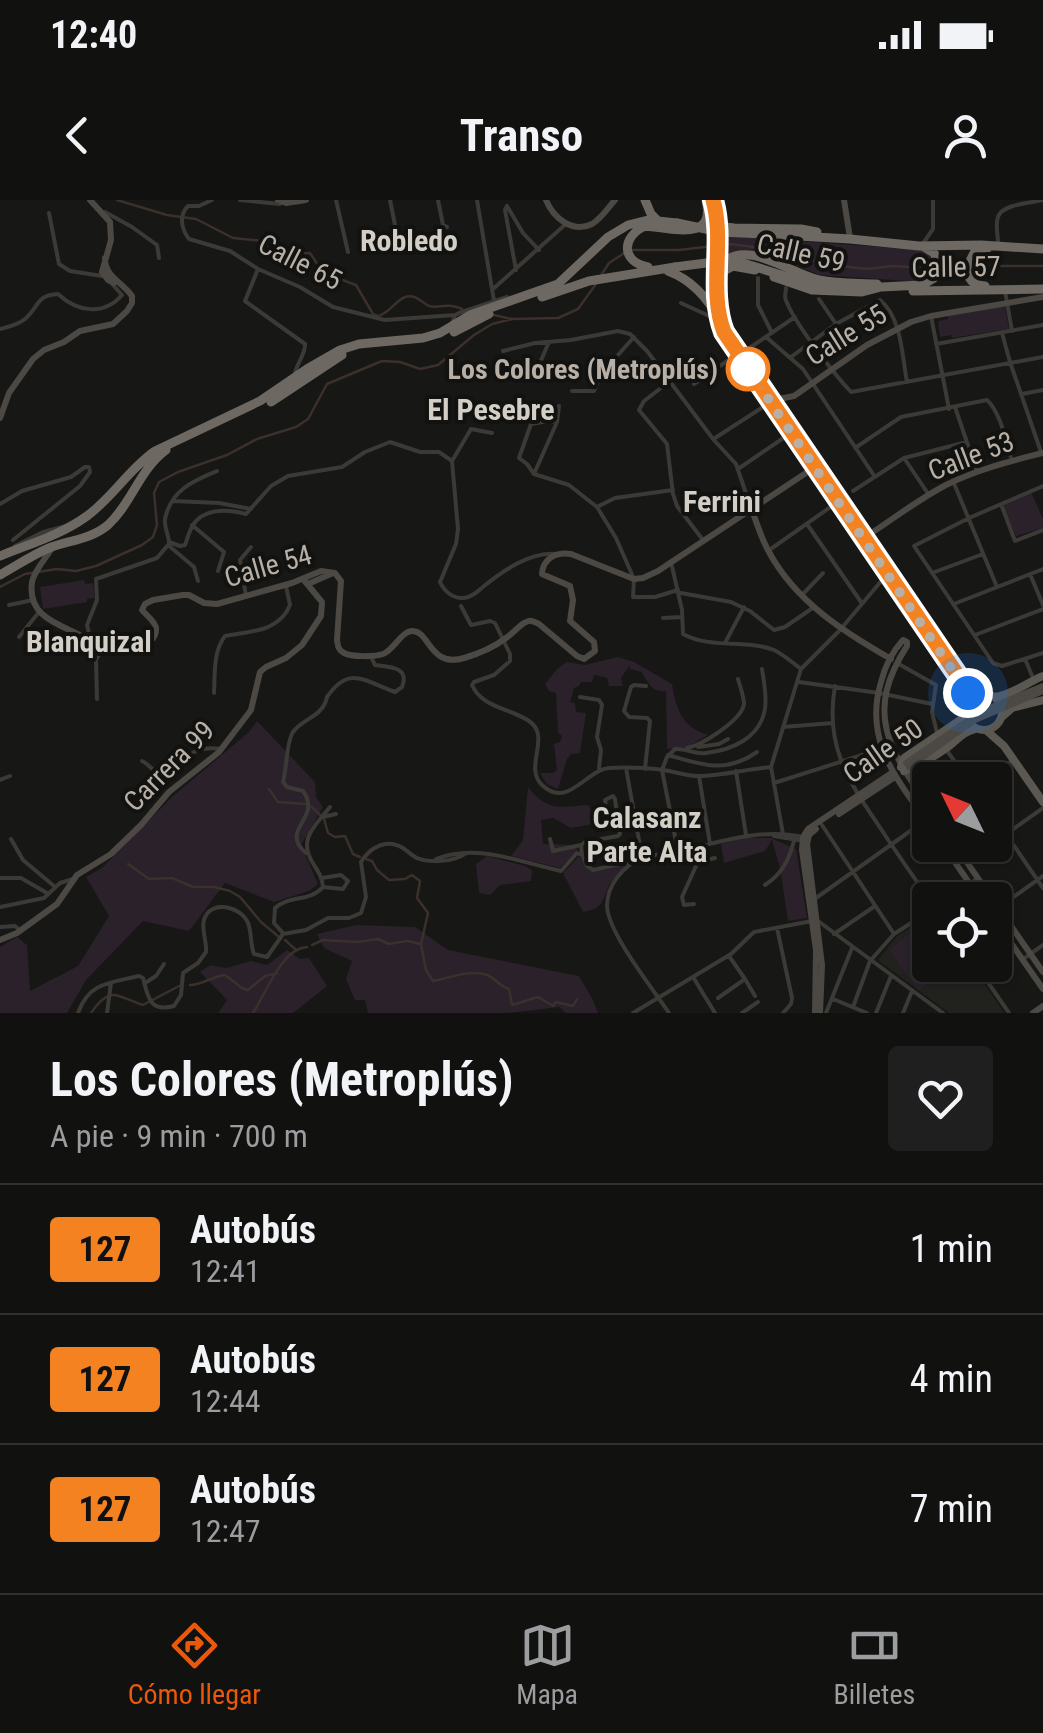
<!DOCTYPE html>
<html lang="es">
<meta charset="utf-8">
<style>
body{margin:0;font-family:"Roboto Condensed",sans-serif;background:#1e1f1e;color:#f1f3f6;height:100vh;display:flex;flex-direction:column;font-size:38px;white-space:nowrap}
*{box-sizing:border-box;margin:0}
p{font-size:32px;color:#9c9d9f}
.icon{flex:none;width:55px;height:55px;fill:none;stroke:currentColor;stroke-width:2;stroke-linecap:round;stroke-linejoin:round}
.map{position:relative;height:813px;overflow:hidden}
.details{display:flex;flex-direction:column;background:#111110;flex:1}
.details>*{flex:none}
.badge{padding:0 20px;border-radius:8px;font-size:35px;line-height:65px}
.needle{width:65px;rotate:313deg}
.controls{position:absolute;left:912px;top:562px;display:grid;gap:20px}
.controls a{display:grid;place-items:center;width:100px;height:100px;border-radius:10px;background:#111110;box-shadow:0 2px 8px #0004,0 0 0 2px #303130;font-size:50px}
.you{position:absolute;width:50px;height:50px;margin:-25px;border:8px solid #fff;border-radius:50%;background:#1a73e8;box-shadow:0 0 0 15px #1a73e833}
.map>.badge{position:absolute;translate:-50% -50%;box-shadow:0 0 0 5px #fff}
.round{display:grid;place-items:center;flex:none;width:105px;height:105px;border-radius:10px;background:#1e1f1e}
.summary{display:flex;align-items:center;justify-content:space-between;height:170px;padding:0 50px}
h1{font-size:48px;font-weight:700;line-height:75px}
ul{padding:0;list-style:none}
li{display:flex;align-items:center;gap:30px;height:130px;padding:0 50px;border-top:2px solid #303130}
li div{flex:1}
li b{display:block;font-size:38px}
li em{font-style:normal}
li .badge{min-width:110px;font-weight:700;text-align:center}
.status{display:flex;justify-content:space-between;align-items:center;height:70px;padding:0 50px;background:#111110;direction:ltr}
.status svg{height:28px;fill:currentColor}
header{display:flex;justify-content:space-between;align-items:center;height:130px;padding:0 50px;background:#111110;font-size:45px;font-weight:700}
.tab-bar{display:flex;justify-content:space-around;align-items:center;height:140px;border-top:2px solid #303130;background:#111110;font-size:28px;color:#9c9d9f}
.tab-bar a{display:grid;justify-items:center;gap:5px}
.tab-bar .active{color:#ea580c}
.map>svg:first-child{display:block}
</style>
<div class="status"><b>12:40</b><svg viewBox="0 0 49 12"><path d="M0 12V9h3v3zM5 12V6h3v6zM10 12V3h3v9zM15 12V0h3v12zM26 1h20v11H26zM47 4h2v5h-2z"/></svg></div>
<header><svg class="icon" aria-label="back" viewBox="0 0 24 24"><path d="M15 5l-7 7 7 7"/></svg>Transo<svg class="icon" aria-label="person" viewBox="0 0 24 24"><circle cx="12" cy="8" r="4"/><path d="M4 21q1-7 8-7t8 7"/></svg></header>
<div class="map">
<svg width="1043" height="813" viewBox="0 0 1043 813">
<rect width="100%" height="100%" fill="#171715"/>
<path fill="#21211e" d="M 930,714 L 930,765 L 972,765 L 1004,813 L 949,813 L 878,760 L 896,737 Z"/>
<path fill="#2a212a" d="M 726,36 L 923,50 L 929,52 L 935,61 L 934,74 L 923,82 L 820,75 L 766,54 L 739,52 L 726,54 Z
M 1005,106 L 1009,129 L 952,138 L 951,135 L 940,137 L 938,121 L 948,119 L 948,116 Z
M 1031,292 L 1043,319 L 1043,328 L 1016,336 L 1002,306 Z
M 84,380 L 85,384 L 93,383 L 95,398 L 87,399 L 87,402 L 43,409 L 40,387 Z
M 618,457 L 634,462 L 672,484 C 676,509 682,527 708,535 L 687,547 L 667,549 L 666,491 C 652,493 648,483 642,472 L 629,469 L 630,465 L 621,478 L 623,486 L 609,486 L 607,478 L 594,475 L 592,482 L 581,482 L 579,486 L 574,488 L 570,502 L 575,503 L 576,512 L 586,513 L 580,553 L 571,554 L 567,559 L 558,589 L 547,584 L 540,573 L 553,573 L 557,570 L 554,544 L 560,542 L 562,536 L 558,532 L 556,493 L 549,491 L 545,484 L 557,469 L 567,462 L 585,465 Z
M 257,521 L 315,582 L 316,597 L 323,607 L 301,645 L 318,684 L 309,691 L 274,702 L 225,683 L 189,731 L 143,721 L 86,780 L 67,813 L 0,813 L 0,747 L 17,737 L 27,745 L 30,791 L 78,766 L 109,716 L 86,677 L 102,668 L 172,597 L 249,532 Z
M 528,587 C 548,612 559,607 588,605 L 600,623 L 571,628 L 553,618 L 541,620 L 543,644 L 578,645 L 577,651 L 560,668 L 511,656 L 523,640 Z
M 743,638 L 771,638 L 796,649 L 807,718 L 788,721 L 780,668 L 772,640 L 765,651 L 724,663 L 721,644 Z
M 487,656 L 525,666 L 532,670 L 531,681 L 500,685 L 490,695 L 479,693 L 476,664 Z
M 579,656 L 590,671 L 603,670 L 627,665 C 622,671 614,677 610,684 C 601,701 605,708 583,712 L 563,673 Z
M 356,725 L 415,727 L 448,750 L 579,776 L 593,800 L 598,813 L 566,813 L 559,807 L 509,813 L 368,813 L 365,800 L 355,800 L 346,779 L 352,761 L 324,748 L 317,734 Z
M 911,732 L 930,755 L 930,765 L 938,765 L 944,772 L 918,791 L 889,750 Z
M 287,750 L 300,759 L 309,758 L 327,786 L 293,813 L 218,813 L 227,800 L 200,772 L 210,765 L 226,768 L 251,761 L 267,765 Z"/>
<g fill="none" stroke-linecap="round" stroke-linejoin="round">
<path stroke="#3b302b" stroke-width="2.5" d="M 117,0 L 167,15 L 196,19 L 233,38 L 263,41 L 274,55 L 310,53 L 318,65 L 337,78 L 356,85 L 373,114 L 378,116 C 390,113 395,101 405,97 C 417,94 420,102 429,106 C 439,109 446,102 462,109
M 633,50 L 679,50 L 731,44 L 791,52 L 825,64 L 867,69 L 892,66 L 932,68
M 970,66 L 1043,66
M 940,68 L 962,66
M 600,77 L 609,63 L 626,52
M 494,115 L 511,119
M 0,387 L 25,374 L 57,369 L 76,371 L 96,366 L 142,345 L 153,337 L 157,325 L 154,293 L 159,282 L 178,272 L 227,255 L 257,239 L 296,227 L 308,219 L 327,184 L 382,161 L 400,162 L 420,169 L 438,165 L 474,135 L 492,124 L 512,119 L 558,118 L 578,109 L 596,84
M 269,589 L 278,602 L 305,604
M 312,607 L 324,619 L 328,633 L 335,637 L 345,636 L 353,654 L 360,657
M 366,659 L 372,661 L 377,670 L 389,680 L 405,679 L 412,675 L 420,681 L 417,698 L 428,713 L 421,744
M 128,664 L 149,679 L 172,678 L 193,687 L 214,687 L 230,691 L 240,697 L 261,722 L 279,737
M 285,740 L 295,749
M 312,745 L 323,740 L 358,742 L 378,739 L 389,744 L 407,741 L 421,744 L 426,770 L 433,781 C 449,778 471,769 487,775 C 496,779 499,786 509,789 L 512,805 L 538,797 L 553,806 L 556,802 L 573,806 L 577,799
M 190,785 C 202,785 213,776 225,775 L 242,788 L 248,790 L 265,776 L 277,773
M 91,813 C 110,785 116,796 143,805 L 179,786
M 253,813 C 266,793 282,748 307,747"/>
<path stroke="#3c3a36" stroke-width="4" d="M 212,0 L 199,6 L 188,6 C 178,16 182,30 189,39 L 230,51 L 258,69 L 300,87 L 333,107 L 385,120 L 455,115
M 240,0 L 280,4
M 336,0 L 348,52
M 390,0 L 399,45
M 438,0 L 443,25 L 447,27
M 477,0 L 494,101
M 507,6 L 505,10 L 516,70
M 507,6 L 523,33 L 539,50
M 105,12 L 132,27 L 157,45 L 159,58
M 49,13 L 59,64 L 70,71 L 102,76
M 924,42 L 933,29 L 933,0
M 998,42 C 998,35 995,24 998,17 C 1002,4 1031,3 1043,0
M 258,69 L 245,101 L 305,144 C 306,153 297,163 295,173
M 758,78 L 758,105 L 772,133
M 786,88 C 785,97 784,97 788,105 C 798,127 834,174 851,192 L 1043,157
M 493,89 L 567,23
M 1005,91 L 1012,131
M 819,99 L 836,124
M 681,103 L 718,120
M 931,116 L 949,209
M 452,124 L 455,115 L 459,113 L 507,97
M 0,129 C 8,127 18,125 25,119 C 39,107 36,95 58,94 C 77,112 104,116 122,95 L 113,85
M 1002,133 L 1010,162 L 1041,252
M 766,137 L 803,169 L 875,277
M 936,144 L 1043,125
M 503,151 L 535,143 L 571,140 L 618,131 L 630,134 L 647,151 L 713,239 L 736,264 L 751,308
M 742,153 L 795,117
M 791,157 L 836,124 L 880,100 C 902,118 902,156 907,182
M 539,175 L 539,165 L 549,142
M 670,181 L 644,201 L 639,210 L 667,244 L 673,294 L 677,306 L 703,340
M 694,184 L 733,157
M 572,191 L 594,191 L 602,173 L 634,137
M 1022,194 L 1043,190
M 955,207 L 976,269
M 557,222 L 548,221 L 531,224 L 519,258 L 527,264 L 534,274 L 569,285 L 597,307 L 616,338 L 634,379 L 633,397 L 655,397 L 678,390
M 715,238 L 774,200
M 855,248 L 901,217 L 987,200 C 1001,213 1006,242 1012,261
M 904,258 L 929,295
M 452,261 L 458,329 L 456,344 L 440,382 C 444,391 453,399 464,398 C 473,397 478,391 484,386 C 504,370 530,352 556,354
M 452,261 L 471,229 L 492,233
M 738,269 L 795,230
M 534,274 L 557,222 L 559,206
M 953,281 L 997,387
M 1043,286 L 969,318 L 914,346 L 993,463 L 1002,466 L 1043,453
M 853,291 L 904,258 L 967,242
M 173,301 L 219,303 L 251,309
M 0,304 L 22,291 L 71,277 L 85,267 L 89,267
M 1001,304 L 1015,341 L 1043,330
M 597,307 L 615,298 L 673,290
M 807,324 L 861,402
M 192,325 L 224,352 L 218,371
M 13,340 L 80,286 L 90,272 L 89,267
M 169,342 L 180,346 L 185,345 C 188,337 190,327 196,321 C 209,307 230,310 246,314 L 271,286 L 288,276 L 342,267 L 365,252 L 390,242 L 420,252 L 439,252 L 452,261
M 169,343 C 169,335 164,328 165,319 C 171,290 193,281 217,271
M 168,345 L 194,367 L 198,381
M 15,346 L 43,332 L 66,326
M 768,351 L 839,301
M 671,362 L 682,410 L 683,434 C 710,449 745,439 774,450 C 783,454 793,463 801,469
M 932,373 L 983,354
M 1030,374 L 1043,405
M 681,393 L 731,402 L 750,411 L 774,430 L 785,427 L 814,407
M 802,395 L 823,373
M 246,396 L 240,360 L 251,347
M 954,404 L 1043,369
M 9,405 L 33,400
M 461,406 L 471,425 L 490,421 L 495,423 L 510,454 L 510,461 L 494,475 L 474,482 L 472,485 C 482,508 510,508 529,521 C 552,536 523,567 542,585 C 568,610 586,569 610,568 C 627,567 646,568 664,570 C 676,572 689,577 702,576 C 725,575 748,569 771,567
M 663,418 L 682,417
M 975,435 L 1043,409
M 19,437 L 39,412
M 90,438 L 87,425 L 97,400 L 96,379 L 157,358 L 168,345
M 726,441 L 744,407
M 1025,459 L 1033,478
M 897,463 L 936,485 L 932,512 L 937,533
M 801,469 L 840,430 L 888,373
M 799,482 L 879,493 L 932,504
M 835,486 C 825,543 846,578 877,623 C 894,649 912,675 930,700
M 214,493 C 215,475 213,451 225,436 C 251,431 279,432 290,405 L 286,386
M 580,497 L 599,500 L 602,505 L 597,537 L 601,550 L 599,568
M 97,499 L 96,460 L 102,449
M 783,527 L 833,523
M 698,547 L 719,544 L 728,539
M 687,548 C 702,545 742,520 744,504 C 744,497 740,486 738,479
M 945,548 L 968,580
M 668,555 C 702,565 726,574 757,552
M 142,561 C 147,563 150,568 155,571 C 169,578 185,555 198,550 C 206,548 214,548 222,549
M 626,568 L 642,657
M 645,569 L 650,521 L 647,518 L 629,517 L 624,511 L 631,487 L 634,485 L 646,486
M 662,570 L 667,557 L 675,549 C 686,548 695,555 706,553 C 732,550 760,538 765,509 C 767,496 764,482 762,469
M 662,570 L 678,652
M 736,571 L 746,635
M 699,576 L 710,644
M 0,580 L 10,576
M 984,580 L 1013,560
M 774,583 L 881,549
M 323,617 L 336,614
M 995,618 L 1043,688
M 822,625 L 894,734
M 783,634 L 771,567 L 801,469
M 774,636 L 804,641
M 11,639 L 23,660 L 54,686
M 550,639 L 553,651 L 581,645
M 995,642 L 1043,608
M 306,653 C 278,629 323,619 303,591 L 287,587 L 283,582 C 287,568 286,543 293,532 C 303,518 323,517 327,497 C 350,464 365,482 395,492 L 402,487 C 410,467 390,467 375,465 L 372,459 L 372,455
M 582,655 L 581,645 L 585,642 L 618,636 L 620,634 L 615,599 L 613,596 L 605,600 L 608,619
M 436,659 C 478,643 519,662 561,671 L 577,653 L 582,655 L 587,666 L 593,670 L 634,661
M 698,662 L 715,658
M 967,662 L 991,645
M 1,678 L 21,678 L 47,693
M 322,678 L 341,675 L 348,681 L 343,689 L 323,687
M 765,685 C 782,674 789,660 794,641
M 816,698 L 930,617
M 947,700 L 978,678
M 694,704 L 684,705 L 682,697 L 701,655 L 701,645
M 0,707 L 44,698 L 60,683 L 73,679
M 998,708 L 1043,676
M 818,721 L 943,813
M 0,727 L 15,726 L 21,731
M 777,728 L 792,798 L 791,804 L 783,813
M 282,732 L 274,723 L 275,708 C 289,695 310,702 323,687 C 322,677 319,673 314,665 C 297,640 314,627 330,607
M 834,734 L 875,706
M 995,749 L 1008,741
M 1022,760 L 1043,745
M 976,765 L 1009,813
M 693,777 L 715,813
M 745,779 L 755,796
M 145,783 L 156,776 L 164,764
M 718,798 L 745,779 L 729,756
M 833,799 L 867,813
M 853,807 L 870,761 L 894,734 L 930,711
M 78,813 C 89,782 110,783 139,776 L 143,778 C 148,796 149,813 174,806 L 181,795 L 183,773 L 198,763 L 206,752 C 207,742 201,729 204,720 C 210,699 241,706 248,723 C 252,733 250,744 254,754 L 267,757 L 283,734 L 306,730 L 328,718 L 349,718 L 361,713 L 366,697 L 361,662 C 370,647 387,638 403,648 C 406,650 414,657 417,658 C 429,663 454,662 465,654
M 107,813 L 111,783
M 633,813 L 731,754 L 754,732 L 812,721
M 669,813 C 653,789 608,733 607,706 C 607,685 623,666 642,658 C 654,654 669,654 681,651 C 722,641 761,628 803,637
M 742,813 L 758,802
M 826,813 L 852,748
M 876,813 L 891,776
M 903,813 L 912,791"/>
<path stroke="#4c4944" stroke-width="6" d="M 90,0 L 110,22 L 111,40 L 102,72 L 108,80 L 114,83
M 278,0 L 286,3 L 306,0
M 546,0 C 553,17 572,34 592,24 C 601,19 608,8 615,0
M 844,0 L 850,38
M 774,200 L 794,196 L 867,145 L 911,122 L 931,116 L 1043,97
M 0,218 L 9,193 L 33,159 L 44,150 L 64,142 L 80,131 L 113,124 L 127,111 L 132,103 L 132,96 C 121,81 105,77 105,58
M 751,308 C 757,323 761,338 769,352 C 796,402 844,432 891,459
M 867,336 C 893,319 919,299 946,285 C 976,270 1010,261 1043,253
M 52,348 C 46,358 34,371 32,382 C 27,417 59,424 82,436 C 91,441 100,449 110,451 C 124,452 157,448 156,428 C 155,421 146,415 142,410 L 145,404 L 153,400 L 183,395 L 189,395 L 204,403 L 217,404 L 292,383 L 321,371 L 335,373 L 341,381 L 337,440 C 338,446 338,450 344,453 C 352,457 374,457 383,454 C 394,450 402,430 413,431 C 430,432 430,468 464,458 C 478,454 494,447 506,438 C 512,434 518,427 524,423 C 531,419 532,421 539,424 L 577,456 L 584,459 L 595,451 L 594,442 L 570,421 L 573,400 L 570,386 L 542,374 C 543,358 556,352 571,354 L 634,379 L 643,378 L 658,371 L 815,267
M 308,384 L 333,373
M 930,609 C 890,550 863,514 907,446 L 907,442 L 903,440 C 892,452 885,466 881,482 C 863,542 898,580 930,626
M 839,614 L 895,577
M 816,629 L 809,635 L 807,644 L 822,765 L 820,813
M 943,645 L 981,700
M 955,645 L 993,700
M 995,703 L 1043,772
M 995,720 L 1043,789
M 0,740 L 17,733 L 57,704 L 77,675 L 111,654 L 141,625 L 169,592 L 219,552 L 251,510 L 260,472 L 266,467 L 286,458 L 302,445 L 321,416 L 322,402 L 303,379
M 815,813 L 816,750 L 802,650 L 803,637 L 808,629 L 893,572
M 1033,813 L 1043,806"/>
<path stroke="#5b5852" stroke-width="8" d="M 718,0 L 721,14 L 721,109 L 727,130 L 965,479 L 983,494
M 962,482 L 970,501
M966 512a18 18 0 1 1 36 0a18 18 0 1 1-36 0Z
M 994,497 C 1010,496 1028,482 1043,476
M 1003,516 L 1012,508 L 1043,500
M 987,531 L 1004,546 L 1043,602
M 901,567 L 904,558 L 966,516
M 904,571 C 920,565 934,557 948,547 C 958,539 963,532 975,529"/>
<path stroke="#6d6962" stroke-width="9" d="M 645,0 L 651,14 L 657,20
M 721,23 L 726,27 L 734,28 L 801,29 L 817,32
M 640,26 C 664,25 717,46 706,0
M 645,26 C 621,37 621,62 648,67
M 764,34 L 850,39 L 919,46 L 981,45 L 1043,49
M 721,65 C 745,37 791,74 819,80 C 838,84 858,83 877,84
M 668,71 C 692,80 708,98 720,121
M 720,73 L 733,66 L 755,70
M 774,77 L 812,90 L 862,92 L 881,87 L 922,85 L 934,78 L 939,64 L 934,53 L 924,47
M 985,86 C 973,85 967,79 967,67 L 974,53 L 987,49
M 913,91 L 1043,89
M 542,97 L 589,81 L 675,67
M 454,132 L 489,114
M 271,202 L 342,155
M 0,356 C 29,344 61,335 87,316 C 112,298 129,269 155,251 L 260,201 L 307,169 L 340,150 L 359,144 L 423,138 L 440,133 L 470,115 L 558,84 L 608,37 L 628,25 L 648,20 L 677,23
M 0,375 C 16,366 32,355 49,348 C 69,340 90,340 108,325 C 132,303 139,270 166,250"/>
<path stroke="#4c4944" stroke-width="6" d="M 906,563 L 982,511 L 1043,486
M 909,567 L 975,520 L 1043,491"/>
<path stroke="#6d6962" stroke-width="9" d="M 677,23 L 720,32 L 764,34
M 675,67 L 714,62 L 743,63 L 810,84 L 870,89"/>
</g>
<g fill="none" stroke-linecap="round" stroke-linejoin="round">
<g stroke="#fff" stroke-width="22">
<path id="line" d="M 713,0 C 725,42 708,90 724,132 L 965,486 L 970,501"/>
</g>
<use href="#line" stroke="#f58220" stroke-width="15"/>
<path stroke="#b8b0a6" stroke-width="10" stroke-dasharray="0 18" d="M 748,169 L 968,493"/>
</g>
<circle fill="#fff" stroke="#f58220" stroke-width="5" cx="748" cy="169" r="20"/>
<g text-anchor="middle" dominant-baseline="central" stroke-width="8" stroke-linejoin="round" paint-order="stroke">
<g font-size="28" fill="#b8b0a6" stroke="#121210">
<text transform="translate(801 53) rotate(13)">Calle 59</text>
<text transform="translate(300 62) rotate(27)">Calle 65</text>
<text transform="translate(956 67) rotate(-1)">Calle 57</text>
<text transform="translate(846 135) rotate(-32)">Calle 55</text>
<text transform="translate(971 256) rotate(-21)">Calle 53</text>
<text transform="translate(268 366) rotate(-16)">Calle 54</text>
<text transform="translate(883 551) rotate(-35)">Calle 50</text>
<text transform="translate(169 566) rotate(-45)">Carrera 99</text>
</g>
<g font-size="28" font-weight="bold" fill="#b8b0a6" stroke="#121210" text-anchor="end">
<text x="718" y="169">Los Colores (Metroplús)</text>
</g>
<g font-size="30" font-weight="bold" fill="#d3cfc7" stroke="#121210">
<text x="409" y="40">Robledo</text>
<text x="491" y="209">El Pesebre</text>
<text x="722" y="301">Ferrini</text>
<text x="89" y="441">Blanquizal</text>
<text x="647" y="617">Calasanz<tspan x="647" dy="34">Parte Alta</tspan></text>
</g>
</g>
</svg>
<div class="controls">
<a><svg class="needle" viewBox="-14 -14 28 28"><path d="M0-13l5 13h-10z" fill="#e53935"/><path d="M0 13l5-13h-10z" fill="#9c9d9f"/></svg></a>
<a><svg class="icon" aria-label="locate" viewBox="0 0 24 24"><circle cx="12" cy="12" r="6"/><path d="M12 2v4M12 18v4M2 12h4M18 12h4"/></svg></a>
</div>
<div class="you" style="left:968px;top:493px"></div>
</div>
<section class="details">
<div class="summary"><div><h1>Los Colores (Metroplús)</h1><p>A pie · 9 min · 700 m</p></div><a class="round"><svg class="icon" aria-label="heart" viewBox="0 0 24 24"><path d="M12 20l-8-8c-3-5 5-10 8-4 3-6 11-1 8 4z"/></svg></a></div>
<ul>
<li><span class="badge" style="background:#f58220;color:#111">127</span><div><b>Autobús</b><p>12:41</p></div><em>1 min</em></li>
<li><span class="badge" style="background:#f58220;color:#111">127</span><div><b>Autobús</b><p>12:44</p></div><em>4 min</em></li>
<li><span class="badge" style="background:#f58220;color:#111">127</span><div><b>Autobús</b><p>12:47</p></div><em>7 min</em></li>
</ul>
</section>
<nav class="tab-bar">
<a class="active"><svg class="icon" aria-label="directions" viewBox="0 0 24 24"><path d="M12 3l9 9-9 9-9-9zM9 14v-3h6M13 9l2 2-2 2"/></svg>Cómo llegar</a>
<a><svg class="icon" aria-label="map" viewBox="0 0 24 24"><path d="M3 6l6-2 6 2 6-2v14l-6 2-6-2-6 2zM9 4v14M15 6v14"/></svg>Mapa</a>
<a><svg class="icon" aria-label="tickets" viewBox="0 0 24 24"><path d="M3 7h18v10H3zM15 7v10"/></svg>Billetes</a>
</nav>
